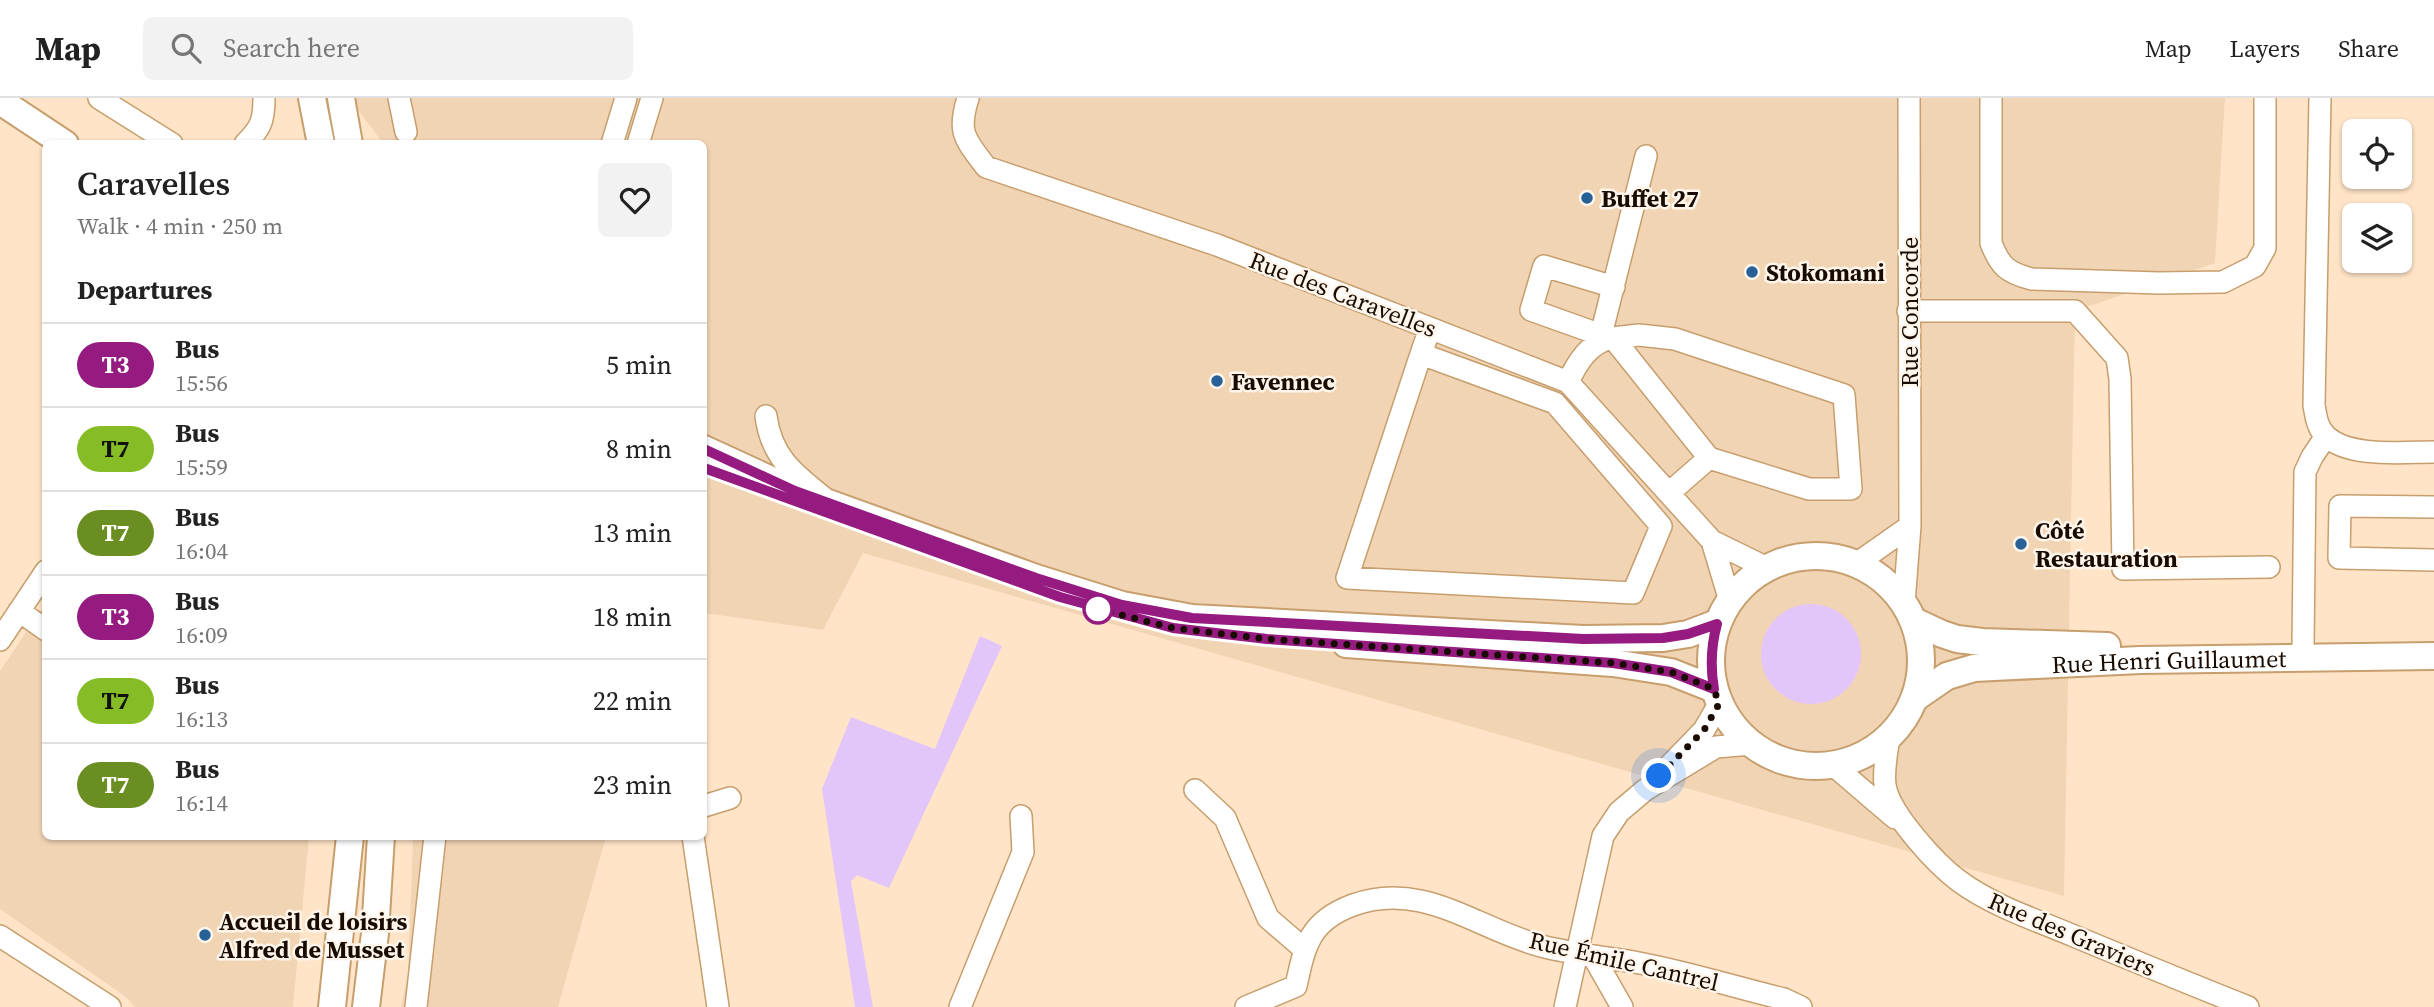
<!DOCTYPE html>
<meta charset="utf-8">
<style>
body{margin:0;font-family:"Source Serif 4",serif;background:#f2f2f2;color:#222;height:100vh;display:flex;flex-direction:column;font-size:26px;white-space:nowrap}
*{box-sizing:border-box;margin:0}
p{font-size:23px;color:#767676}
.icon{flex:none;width:38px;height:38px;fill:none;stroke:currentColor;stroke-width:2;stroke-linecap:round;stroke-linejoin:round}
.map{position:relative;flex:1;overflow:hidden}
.panel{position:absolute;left:42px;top:42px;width:665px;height:700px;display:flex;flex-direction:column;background:#fff;border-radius:10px;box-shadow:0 2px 5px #0004}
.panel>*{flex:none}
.badge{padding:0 14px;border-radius:23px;font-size:24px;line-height:46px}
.fabs{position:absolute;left:2342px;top:21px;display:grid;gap:14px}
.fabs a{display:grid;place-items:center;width:70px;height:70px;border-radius:10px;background:#fff;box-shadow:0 2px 5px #0004;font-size:35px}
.you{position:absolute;width:35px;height:35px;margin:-18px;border:5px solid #fff;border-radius:50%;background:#1a73e8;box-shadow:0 0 0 10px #1a73e833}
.map>.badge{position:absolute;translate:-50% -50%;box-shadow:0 0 0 4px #fff}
h2{padding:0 35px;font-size:26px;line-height:63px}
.round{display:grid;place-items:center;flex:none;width:74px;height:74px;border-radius:10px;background:#f2f2f2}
.summary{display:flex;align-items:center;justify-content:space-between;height:119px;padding:0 35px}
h1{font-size:33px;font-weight:600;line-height:52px}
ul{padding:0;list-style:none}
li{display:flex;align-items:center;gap:21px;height:84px;padding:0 35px;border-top:2px solid #e0e0e0}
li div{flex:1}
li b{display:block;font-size:26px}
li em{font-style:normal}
li .badge{min-width:77px;font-weight:700;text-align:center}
header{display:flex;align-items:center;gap:42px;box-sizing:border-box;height:98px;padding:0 35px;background:#fff;border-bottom:2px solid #e0e0e0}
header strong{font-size:33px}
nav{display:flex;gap:38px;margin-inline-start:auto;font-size:24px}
.search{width:490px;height:63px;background:#f2f2f2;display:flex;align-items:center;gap:18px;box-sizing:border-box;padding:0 24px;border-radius:10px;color:#767676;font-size:26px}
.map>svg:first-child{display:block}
</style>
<header>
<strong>Map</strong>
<div class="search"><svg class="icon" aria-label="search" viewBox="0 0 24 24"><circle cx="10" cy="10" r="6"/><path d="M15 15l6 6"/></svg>Search here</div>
<nav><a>Map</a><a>Layers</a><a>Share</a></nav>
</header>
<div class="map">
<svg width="2434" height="909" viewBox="0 0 2434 909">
<rect width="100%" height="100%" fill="#ffe4c7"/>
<path fill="#f1d4b4" d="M 349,0 L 2225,0 L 2215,165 L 2075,213 L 2064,798 L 863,455 L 823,532 L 704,515 L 704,46 L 383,45 Z
M 45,506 L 46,738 L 309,739 L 293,909 L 135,909 L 126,899 L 0,811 L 0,573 Z
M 413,739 L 606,739 L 558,909 L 401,909 L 408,877 Z"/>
<path fill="#e3c6f9" d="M1761 556a50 50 0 1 1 100 0a50 50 0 1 1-100 0Z
M 980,538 L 1002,548 L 889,790 L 857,777 L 851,783 L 873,909 L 855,909 L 822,691 L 851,619 L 935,651 Z"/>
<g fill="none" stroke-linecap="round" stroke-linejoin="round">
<g stroke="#c79e6d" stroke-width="24">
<path id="minor" d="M 99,0 L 172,46
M 399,0 L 406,34
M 968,0 C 957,35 965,41 986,69 L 1217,147 L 1568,284 L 1712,443 L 1767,470
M 1991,0 L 1991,145 C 2000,168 2007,175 2032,181 L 2159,185 L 2223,184 L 2255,168 L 2265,150 L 2265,0
M 2320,0 L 2314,307 C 2316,318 2317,330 2326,338 C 2349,360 2403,354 2434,354
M 245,46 C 261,30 264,23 264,0
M 612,46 L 626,0
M 638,46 L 652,0
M 1908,213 L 2075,213 L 2117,260 L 2120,281 L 2123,471 L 2269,469
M 1601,237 L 1531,212 L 1544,168 L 1614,189
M 1639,237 L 1675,241 L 1844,297 L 1851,391 L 1809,391 L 1709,360 L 1613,240 Z
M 1605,241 L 1601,237 L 1646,58
M 1421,256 L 1555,305 L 1661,428 L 1633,495 L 1347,480 L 1421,256 L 1430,230
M 1568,284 C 1577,265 1590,243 1613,240
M 766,318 C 771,358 793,375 823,399
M 1669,395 L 1709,360
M 2434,409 L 2340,408 L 2339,460 L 2434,462
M 1712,443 L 1730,503
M 1856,466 L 1910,428
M 1904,505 L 1910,428 L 1909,0
M 19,513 L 46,532
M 0,542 L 46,473
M 2303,548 L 2305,374 L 2312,359 L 2326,338
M 1889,639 C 1887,654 1883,671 1885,687 C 1889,715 1936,766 1959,783 C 1993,808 2036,822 2074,838 C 2132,862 2190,886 2248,909
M 1670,667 L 1704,632 L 1719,606
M 1833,667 L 1895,720
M 1195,692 L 1225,720 L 1268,820 L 1304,851
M 704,708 L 730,700
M 693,738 L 718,909
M 0,838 L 110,909
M 1593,858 L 1622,909
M 416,909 L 435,738
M 960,909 L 1023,754 L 1021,718
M 1246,909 L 1296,888 C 1305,846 1310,823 1353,807 C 1424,781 1479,833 1545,849 C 1574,856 1604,859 1634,864 C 1684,873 1734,889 1784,901 L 1801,909
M 1565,909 L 1603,738 L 1619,714 L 1645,692 L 1716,649 L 1751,646"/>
</g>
<g stroke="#c79e6d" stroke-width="30">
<g id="major">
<path d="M 312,0 L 321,46"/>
<path d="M 341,0 L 349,46"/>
<path d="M 0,3 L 65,46"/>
<path d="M 704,351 L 795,393 L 1036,480 L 1122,507 L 1192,520 L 1583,541 L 1663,540 L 1688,536 L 1717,525"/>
<circle cx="1816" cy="563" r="105"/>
<path d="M 1914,523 L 1942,536 L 1957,541 L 1982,544 L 2107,548"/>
<path d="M 1346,546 L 1613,565 L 1671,574 L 1714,591"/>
<path id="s1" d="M 1915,600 L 1947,578 L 1974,570 L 2140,562 L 2434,558"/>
<path d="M 332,909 L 350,738"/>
<path d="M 366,909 L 375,835 L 381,738"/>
</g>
</g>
<use href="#minor" stroke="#fff" stroke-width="21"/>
<use href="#major" stroke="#fff" stroke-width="26"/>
</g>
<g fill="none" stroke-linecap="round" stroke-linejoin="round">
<g stroke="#fff" stroke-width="16">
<path id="line" d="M 704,351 L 795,393 L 1036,480 L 1122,507 L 1192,520 L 1583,541 L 1663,540 L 1688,536 L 1717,526 C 1711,548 1710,568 1714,591 L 1671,574 L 1613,565 L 1267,541 L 1173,530 L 1060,499 L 704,370"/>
</g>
<use href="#line" stroke="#951b81" stroke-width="10"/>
<path stroke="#1a0b00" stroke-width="7" stroke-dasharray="0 12.6" d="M 1098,511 L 1173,530 L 1267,541 L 1613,565 L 1671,574 L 1714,591 L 1719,606 L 1704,632 L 1659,678"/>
</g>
<g fill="#276198" stroke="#fef5eb" stroke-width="2.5">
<circle cx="1587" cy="100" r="7"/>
<circle cx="1752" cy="174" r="7"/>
<circle cx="1217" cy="283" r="7"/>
<circle cx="2021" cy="446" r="7"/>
<circle cx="205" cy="837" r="7"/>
</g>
<circle fill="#fff" stroke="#951b81" stroke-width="3.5" cx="1098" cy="511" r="14"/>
<g text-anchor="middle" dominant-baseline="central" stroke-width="5" stroke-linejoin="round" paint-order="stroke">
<g font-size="24" font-weight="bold" fill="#1a0b00" stroke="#fef5eb" text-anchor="start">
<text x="1601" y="100">Buffet 27</text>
<text x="1766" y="174">Stokomani</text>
<text x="1231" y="283">Favennec</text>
<text x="2035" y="432">Côté<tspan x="2035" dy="28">Restauration</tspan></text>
<text x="219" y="823">Accueil de loisirs<tspan x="219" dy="28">Alfred de Musset</tspan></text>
</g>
<g font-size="24" fill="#1a0b00" stroke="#fef5eb">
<text transform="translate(1343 196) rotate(21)">Rue des Caravelles</text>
<text transform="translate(1909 214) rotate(-90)">Rue Concorde</text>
<text stroke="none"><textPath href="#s1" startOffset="262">Rue Henri Guillaumet</textPath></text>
<text transform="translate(2072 836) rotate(23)">Rue des Graviers</text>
<text transform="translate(1624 863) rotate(13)">Rue Émile Cantrel</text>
</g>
</g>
</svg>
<div class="fabs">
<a><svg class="icon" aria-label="locate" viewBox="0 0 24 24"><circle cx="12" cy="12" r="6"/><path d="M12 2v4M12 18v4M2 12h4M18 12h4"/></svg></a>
<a><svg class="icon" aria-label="layers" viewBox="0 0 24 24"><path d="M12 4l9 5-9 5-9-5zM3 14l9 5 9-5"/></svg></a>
</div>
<div class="you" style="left:1659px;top:678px"></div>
<section class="panel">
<div class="summary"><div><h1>Caravelles</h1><p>Walk · 4 min · 250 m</p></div><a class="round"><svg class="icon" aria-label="heart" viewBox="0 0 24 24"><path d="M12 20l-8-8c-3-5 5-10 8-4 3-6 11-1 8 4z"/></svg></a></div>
<h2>Departures</h2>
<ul>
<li><span class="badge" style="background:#951b81;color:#fff">T3</span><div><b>Bus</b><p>15:56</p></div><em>5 min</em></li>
<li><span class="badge" style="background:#86bc25;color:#111">T7</span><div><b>Bus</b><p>15:59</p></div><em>8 min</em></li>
<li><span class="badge" style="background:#6b8e23;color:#fff">T7</span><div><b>Bus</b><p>16:04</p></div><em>13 min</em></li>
<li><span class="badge" style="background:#951b81;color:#fff">T3</span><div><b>Bus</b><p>16:09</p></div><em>18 min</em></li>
<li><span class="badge" style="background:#86bc25;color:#111">T7</span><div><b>Bus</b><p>16:13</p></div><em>22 min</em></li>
<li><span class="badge" style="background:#6b8e23;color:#fff">T7</span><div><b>Bus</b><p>16:14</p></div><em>23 min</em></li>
</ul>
</section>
</div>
